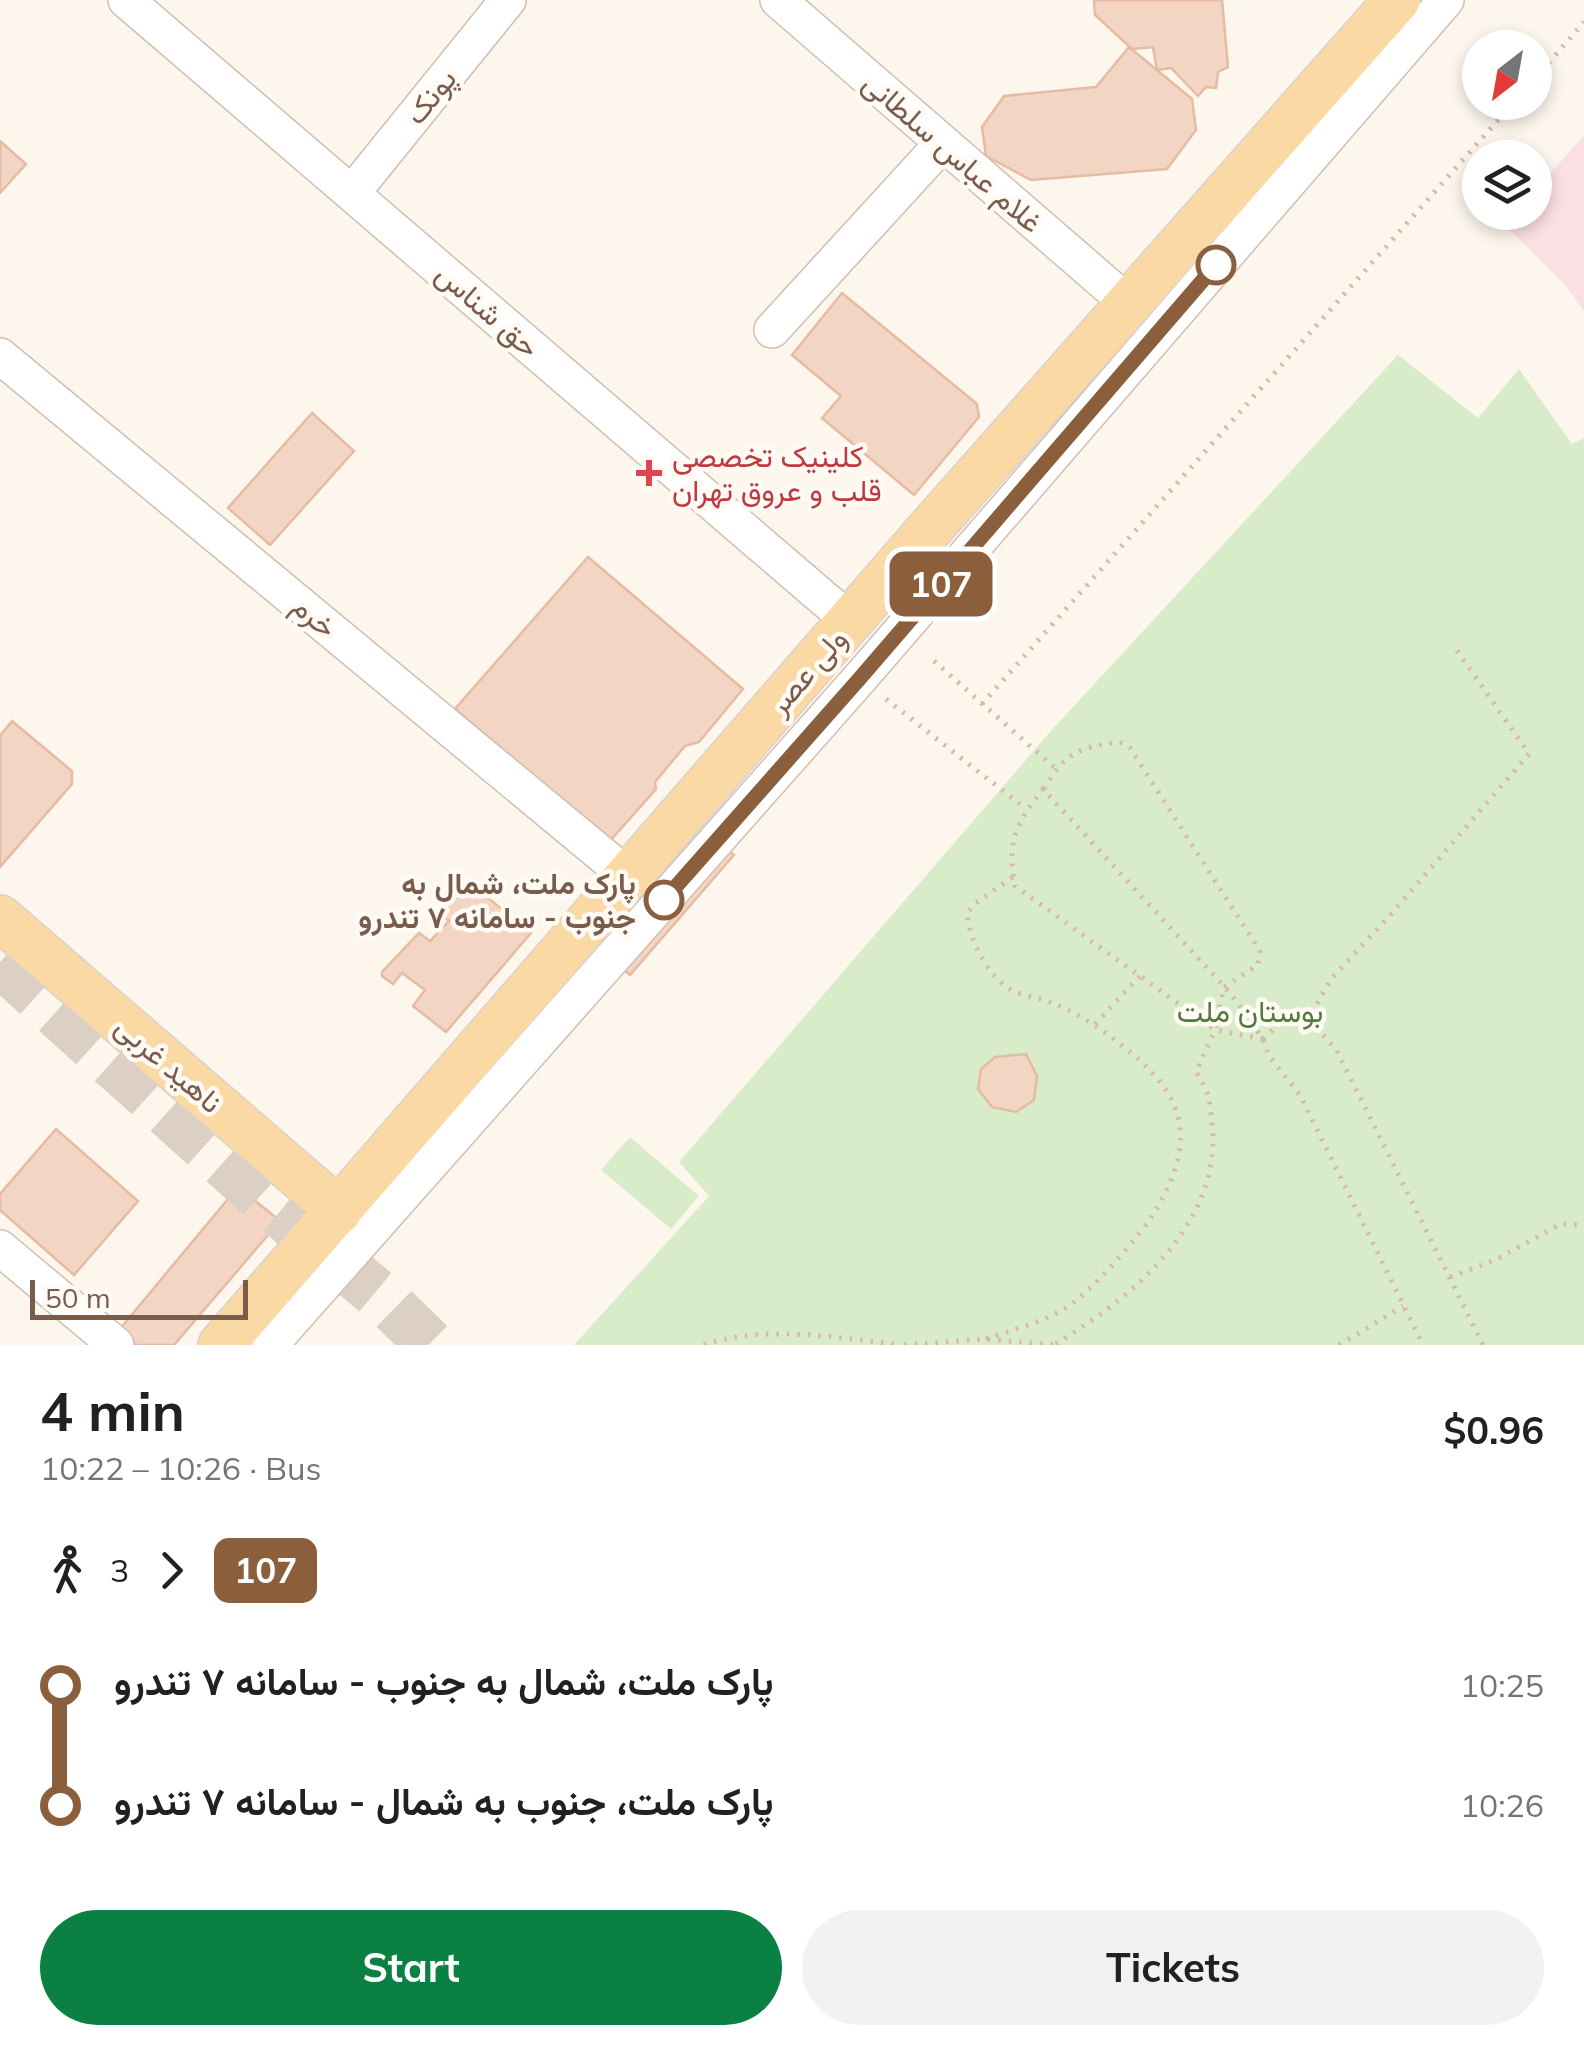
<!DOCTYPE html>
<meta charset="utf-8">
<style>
body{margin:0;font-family:Mulish,Vazirmatn,sans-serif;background:#f2f2f2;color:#202124;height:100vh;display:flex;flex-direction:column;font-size:38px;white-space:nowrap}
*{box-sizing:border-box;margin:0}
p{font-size:32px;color:#757577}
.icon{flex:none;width:55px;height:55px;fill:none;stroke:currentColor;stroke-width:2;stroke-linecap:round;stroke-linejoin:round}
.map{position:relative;height:1345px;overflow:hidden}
.drawer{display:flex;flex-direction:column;background:#fff;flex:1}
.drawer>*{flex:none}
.badge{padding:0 20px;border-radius:15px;font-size:35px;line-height:65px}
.needle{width:65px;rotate:211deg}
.tools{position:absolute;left:1462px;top:30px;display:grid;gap:20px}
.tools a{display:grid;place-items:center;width:90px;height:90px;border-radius:50%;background:#fff;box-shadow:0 5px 15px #0003;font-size:50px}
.scale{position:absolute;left:30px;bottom:25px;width:218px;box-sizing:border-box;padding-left:10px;border:5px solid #7a5c4d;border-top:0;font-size:28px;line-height:35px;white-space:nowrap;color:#7a5c4d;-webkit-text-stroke:8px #fffaf3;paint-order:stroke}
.map>.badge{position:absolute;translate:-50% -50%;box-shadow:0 0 0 5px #fff}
.legs{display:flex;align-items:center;gap:15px;height:110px;padding:0 40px;font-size:32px}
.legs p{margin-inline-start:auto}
.head{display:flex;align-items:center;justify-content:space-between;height:170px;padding:0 40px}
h1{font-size:55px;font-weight:700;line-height:75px}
.cta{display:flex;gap:20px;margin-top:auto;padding:20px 40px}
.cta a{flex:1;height:115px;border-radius:60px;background:#0b8043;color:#fff;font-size:40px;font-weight:700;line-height:115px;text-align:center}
.cta a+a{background:#f2f2f2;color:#202124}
ul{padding:0 40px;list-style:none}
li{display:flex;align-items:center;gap:35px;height:120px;font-size:38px}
li i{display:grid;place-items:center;width:15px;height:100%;margin:0 12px;background:currentColor}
li i::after{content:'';width:25px;height:25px;margin:-12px;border:8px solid;border-radius:50%;background:#fff}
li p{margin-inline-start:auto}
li:first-child i{background:linear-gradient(#0000 50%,currentColor 0)}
li:last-child i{background:linear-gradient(currentColor 50%,#0000 0)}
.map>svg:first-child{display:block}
</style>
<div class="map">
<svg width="1584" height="1345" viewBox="0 0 1584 1345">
<rect width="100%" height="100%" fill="#fdf6ec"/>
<path fill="#fbdfe3" d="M 1584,135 L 1584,311 L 1564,284 L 1505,225 L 1516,213 L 1535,212 L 1535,191 Z"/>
<path fill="#d8ecc9" d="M 1398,355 L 1478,418 L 1519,369 L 1572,444 L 1584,438 L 1584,1345 L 574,1345 L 709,1196 L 679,1162 L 1049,733 Z
M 630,1137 L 699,1196 L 671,1229 L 601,1170 Z"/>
<path fill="#f3d5c3" stroke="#e6bba3" stroke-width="2.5" d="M 1094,0 L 1222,0 L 1228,67 L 1218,72 L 1216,88 L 1206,87 L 1198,96 L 1171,68 L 1157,70 L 1153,47 L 1132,49 L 1095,15 Z
M 1129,47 L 1192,99 L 1196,130 L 1167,169 L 1031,180 L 986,156 L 982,127 L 1004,96 L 1096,87 Z
M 0,141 L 26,164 L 0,193 Z
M 842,293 L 977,404 L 979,417 L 914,495 L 822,418 L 841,396 L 792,355 Z
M 312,413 L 354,451 L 270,545 L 228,508 Z
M 588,557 L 743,689 L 699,742 L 685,746 L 655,782 L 656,789 L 609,842 L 455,709 Z
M 12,721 L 72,771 L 72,784 L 0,867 L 0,736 Z
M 723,846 L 734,855 L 630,975 L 619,966 Z
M 470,883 L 531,933 L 446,1032 L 413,1006 L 425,990 L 402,973 L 393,984 L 382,976 L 382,972 L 419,933 L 430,941 L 449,921 L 436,911 L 461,885 Z
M 1026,1054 L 1037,1076 L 1034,1100 L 1016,1112 L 992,1107 L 978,1089 L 981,1069 L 995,1057 Z
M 56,1129 L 138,1201 L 74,1275 L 0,1210 L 0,1194 Z
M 238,1187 L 280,1221 L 174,1345 L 136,1345 L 119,1330 Z"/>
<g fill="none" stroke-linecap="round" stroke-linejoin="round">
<path stroke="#dcd0c4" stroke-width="50" stroke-dasharray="50 25" stroke-linecap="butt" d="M 0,962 L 268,1203 L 386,1301 L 431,1345"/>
<g stroke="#d1beb0" stroke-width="38">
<path id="minor" d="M 126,0 L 850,621
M 778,0 L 1129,304
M 352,193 L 508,0
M 772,330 L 943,143
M 0,356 L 629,877
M 0,1248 L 116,1345
M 270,1345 L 861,677 L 1446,0"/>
</g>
<g stroke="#dad1cd" stroke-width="48">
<path id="major" d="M 0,918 L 339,1211
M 221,1345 L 934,524 L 1397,0"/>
</g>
<path stroke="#d9b8a5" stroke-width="5" stroke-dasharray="2.5 8" stroke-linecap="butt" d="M 1535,79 L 1584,22
M 934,661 L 1056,769
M 886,699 L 1026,809
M 982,704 L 1514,102
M 1044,789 C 1065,753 1078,747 1120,742 L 1130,748 L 1260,951 L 1258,965 L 1224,987 L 1215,1030 L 1196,1072 C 1209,1091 1210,1100 1212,1123 C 1223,1223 1132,1298 1054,1345
M 1307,1022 L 1331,979 L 1393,912 L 1529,754 L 1456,649
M 1095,1024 L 1140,976
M 1263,1039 L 1215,1030 L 1015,886 C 1007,841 1015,825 1043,789 L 1231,994 L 1263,1039 L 1269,1056 L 1300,1095 L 1423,1345
M 1263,1039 L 1286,1017 C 1311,1023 1323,1032 1338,1053 L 1483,1345
M 1450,1277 L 1495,1260 L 1561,1224 L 1584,1225
M 986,1339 C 1011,1330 1041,1323 1064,1309 C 1089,1295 1143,1233 1157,1208 C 1199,1136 1184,1093 1120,1044 C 1100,1028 1079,1014 1055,1004 C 1042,998 1025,997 1012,990 C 988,978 969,939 967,913 L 976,903 L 1014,876
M 704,1345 C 765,1324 838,1338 901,1345
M 904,1345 L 986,1339 L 1055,1345
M 1339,1345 L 1403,1306"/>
<use href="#minor" stroke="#fff" stroke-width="35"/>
<use href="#major" stroke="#fbd9a5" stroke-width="45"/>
</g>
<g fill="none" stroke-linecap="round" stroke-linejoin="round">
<g stroke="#fff" stroke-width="22">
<path id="line-1" d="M 664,900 L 861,677 L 1216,265"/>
</g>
<use href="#line-1" stroke="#8b5e3c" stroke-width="15"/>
</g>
<g fill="#fff" stroke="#8b5e3c" stroke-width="5">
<circle cx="1216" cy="265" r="18"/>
<circle cx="664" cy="900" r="18"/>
</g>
<path fill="#e0444e" stroke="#fffaf3" stroke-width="4" d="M644 458h10v10h10v10h-10v10h-10v-10h-10v-10h10z"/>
<g text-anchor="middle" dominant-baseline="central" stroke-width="9" stroke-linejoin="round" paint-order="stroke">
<g font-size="30" fill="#7a5c4d" stroke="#fffaf3">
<text transform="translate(430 96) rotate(-51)">پونک</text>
<text transform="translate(953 152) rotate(41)">غلام عباس سلطانی</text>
<text transform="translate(488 310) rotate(41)">حق شناس</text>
<text transform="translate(315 616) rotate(40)">خرم</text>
<text transform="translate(807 671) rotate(-49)">ولی عصر</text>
<text transform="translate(169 1064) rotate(41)">ناهید غربی</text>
</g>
<g font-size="30" fill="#be3a42" stroke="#fffaf3" text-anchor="start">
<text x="672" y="456">کلینیک تخصصی<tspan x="672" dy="34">قلب و عروق تهران</tspan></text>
</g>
<g font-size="30" font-weight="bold" fill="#7a5c4d" stroke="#fffaf3" text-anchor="end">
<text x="636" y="883">پارک ملت، شمال به<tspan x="636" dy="34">جنوب - سامانه ۷ تندرو</tspan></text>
</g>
<g font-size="30" fill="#537a41" stroke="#fffaf3">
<text x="1250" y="1011">بوستان ملت</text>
</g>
</g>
</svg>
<div class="tools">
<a><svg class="needle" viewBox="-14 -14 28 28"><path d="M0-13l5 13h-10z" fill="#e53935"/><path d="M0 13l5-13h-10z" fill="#757577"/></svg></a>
<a><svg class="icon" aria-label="layers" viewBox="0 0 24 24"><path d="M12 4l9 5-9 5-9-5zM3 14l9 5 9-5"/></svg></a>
</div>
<div class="scale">50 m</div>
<b class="badge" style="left:941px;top:584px;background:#8b5e3c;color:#fff">107</b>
</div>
<section class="drawer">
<div class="head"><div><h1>4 min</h1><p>10:22 – 10:26 · Bus</p></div><b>$0.96</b></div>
<div class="legs"><svg class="icon" aria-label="walk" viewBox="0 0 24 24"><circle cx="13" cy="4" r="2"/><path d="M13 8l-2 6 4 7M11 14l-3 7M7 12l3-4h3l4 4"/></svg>3<svg class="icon" aria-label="forward" viewBox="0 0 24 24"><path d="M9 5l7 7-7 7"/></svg><b class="badge" style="background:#8b5e3c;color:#fff">107</b></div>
<ul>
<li><i style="color:#8b5e3c"></i><b>پارک ملت، شمال به جنوب - سامانه ۷ تندرو</b><p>10:25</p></li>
<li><i style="color:#8b5e3c"></i><b>پارک ملت، جنوب به شمال - سامانه ۷ تندرو</b><p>10:26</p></li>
</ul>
<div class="cta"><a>Start</a><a>Tickets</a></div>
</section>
